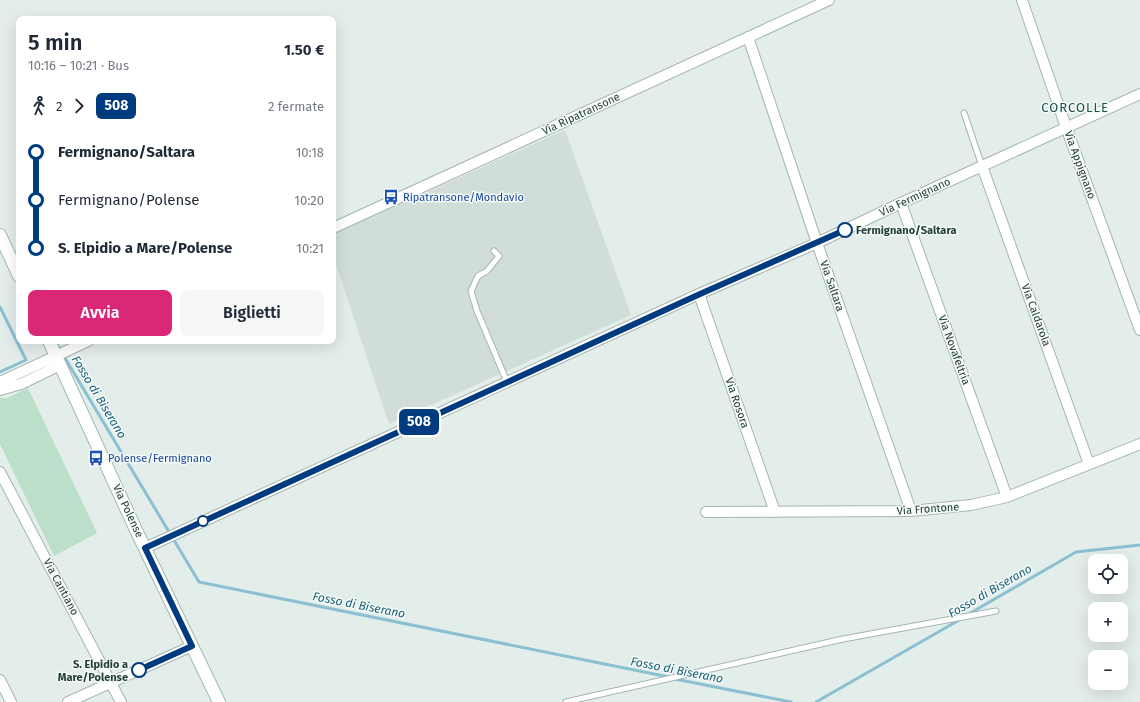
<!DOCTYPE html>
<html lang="it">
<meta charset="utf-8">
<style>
body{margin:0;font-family:"Fira Sans",sans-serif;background:#f6f6f7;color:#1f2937;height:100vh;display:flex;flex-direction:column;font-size:15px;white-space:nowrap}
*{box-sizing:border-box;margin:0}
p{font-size:13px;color:#747a83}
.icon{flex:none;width:22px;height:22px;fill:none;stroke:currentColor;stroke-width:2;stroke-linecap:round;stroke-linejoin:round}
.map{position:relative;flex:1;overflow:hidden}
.details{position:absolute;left:16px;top:16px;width:320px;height:328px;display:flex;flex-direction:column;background:#fff;border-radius:8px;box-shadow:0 4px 16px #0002}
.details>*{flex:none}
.badge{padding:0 8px;border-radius:6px;font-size:14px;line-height:26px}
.controls{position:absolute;left:1088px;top:554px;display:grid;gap:8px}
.controls a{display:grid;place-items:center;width:40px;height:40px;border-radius:8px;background:#fff;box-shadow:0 4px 16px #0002;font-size:20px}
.map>.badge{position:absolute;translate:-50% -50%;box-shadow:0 0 0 2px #fff}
.legs{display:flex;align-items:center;gap:6px;height:44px;padding:0 12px;font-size:13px}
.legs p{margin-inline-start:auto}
.summary{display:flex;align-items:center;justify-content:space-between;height:68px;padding:0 12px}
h1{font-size:22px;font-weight:600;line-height:30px}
.primary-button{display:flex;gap:8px;margin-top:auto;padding:8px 12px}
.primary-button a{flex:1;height:46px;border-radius:8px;background:#db2777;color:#fff;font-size:16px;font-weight:600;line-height:46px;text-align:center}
.primary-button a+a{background:#f6f6f7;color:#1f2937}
ul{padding:0 12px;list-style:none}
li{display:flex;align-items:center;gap:14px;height:48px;font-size:15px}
li i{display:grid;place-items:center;width:6px;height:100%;margin:0 5px;background:currentColor}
li i::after{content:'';width:10px;height:10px;margin:-5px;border:3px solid;border-radius:50%;background:#fff}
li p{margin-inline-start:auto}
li:first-child i{background:linear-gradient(#0000 50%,currentColor 0)}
li:last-child i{background:linear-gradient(currentColor 50%,#0000 0)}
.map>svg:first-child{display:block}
</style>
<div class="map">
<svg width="1140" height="702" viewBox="0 0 1140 702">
<rect width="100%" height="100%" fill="#e3edea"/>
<path fill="#d1ddd9" d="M 565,130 L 631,315 L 389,424 L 333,255 L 333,234 Z"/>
<path fill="#bcdfc9" d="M 28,388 L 97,533 L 54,556 L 0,444 L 0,398 L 7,398 Z"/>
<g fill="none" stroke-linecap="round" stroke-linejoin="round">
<path stroke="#8bc0d3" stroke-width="3" d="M 0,307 L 26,360 L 0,372
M 56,343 L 199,582 L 669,677
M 967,615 L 1076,552 L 1140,545
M 675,679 L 791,702
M 816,702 L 961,619"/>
<g stroke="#a5b5b2" stroke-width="7">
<path id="service" d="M 964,113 L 982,166
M 494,251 L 499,256 L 487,271 L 478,276 L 471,291 L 477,311 L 507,382
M 566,702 L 843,639 L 996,611"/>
</g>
<g stroke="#a5b5b2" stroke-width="12">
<path id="minor" d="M 1022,0 L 1066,127 L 1140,330
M 748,37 L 817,243 L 911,511
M 982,166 L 1089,464
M 901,203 L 1007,497
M 333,228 L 829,0
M 699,294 L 775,512
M 0,382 L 88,341
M 0,390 L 21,384 L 60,365
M 0,472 L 121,702
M 706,512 L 911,511 L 971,505 L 1007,497 L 1140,444
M 145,548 L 699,294 L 817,243 L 901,203 L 1140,94
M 0,680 L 11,702
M 68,702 L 192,646"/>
</g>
<g stroke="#a1b9b3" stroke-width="14">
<path id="secondary" d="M 0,235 L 19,276
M 49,341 L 136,530 L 219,702"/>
</g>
<use href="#service" stroke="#fff" stroke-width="5"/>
<use href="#minor" stroke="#fff" stroke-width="10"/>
<use href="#secondary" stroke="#fff" stroke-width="12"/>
</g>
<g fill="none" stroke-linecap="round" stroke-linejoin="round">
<g stroke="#fff" stroke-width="9">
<path id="line-1" d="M 139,670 L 192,646 L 145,548 L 700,294 L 845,230"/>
</g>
<use href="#line-1" stroke="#003b80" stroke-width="6"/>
</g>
<defs>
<g id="bus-bare" transform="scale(1.2)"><path d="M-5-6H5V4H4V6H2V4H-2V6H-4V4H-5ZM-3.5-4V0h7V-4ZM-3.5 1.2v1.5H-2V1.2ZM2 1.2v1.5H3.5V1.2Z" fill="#1a4fb4" stroke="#f4faf7" stroke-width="2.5" paint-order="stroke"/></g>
</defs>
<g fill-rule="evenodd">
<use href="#bus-bare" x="391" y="197"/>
<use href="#bus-bare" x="96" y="458"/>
</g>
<g fill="#fff" stroke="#003b80" stroke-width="2">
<circle cx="845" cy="230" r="7"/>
<circle cx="203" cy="521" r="5"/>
<circle cx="139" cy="670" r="7"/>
</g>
<g text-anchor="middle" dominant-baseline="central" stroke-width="3" stroke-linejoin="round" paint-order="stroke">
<g font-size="11" fill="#223f3b" stroke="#f4faf7">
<text transform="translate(581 114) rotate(-25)">Via Ripatransone</text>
<text transform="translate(1080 165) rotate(70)">Via Appignano</text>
<text transform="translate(915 197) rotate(-25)">Via Fermignano</text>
<text transform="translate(832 286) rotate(71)">Via Saltara</text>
<text transform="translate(1036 315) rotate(70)">Via Caldarola</text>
<text transform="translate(954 350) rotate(70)">Via Novafeltria</text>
<text transform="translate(737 403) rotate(71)">Via Rosora</text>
<text transform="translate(928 509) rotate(-4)">Via Frontone</text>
<text transform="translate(128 511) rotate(65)">Via Polense</text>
<text transform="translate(61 587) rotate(62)">Via Cantiano</text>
</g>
<g font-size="11" fill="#164399" stroke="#f4faf7" text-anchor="start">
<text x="403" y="197">Ripatransone/Mondavio</text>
<text x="108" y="458">Polense/Fermignano</text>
</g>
<g font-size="11" font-weight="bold" fill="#223f3b" stroke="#f4faf7" text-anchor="start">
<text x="856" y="230">Fermignano/Saltara</text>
<text x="128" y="664" text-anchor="end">S. Elpidio a<tspan x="128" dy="13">Mare/Polense</tspan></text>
</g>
<g font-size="12" font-style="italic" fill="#1b627d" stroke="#f4faf7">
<text transform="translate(99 397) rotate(59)">Fosso di Biserano</text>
<text transform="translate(990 591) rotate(-30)">Fosso di Biserano</text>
<text transform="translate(359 605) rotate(11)">Fosso di Biserano</text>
<text transform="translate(677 670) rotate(11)">Fosso di Biserano</text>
</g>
<g font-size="13" letter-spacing="1" fill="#1e524b" stroke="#f4faf7">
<text x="1075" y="107">CORCOLLE</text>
</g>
</g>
</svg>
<div class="controls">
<a><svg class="icon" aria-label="locate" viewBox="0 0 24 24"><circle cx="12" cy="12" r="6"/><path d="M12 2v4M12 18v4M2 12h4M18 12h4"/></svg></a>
<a>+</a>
<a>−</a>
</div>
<b class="badge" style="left:419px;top:422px;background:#003b80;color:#fff">508</b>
<section class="details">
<div class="summary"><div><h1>5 min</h1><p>10:16 – 10:21 · Bus</p></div><b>1.50 €</b></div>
<div class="legs"><svg class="icon" aria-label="walk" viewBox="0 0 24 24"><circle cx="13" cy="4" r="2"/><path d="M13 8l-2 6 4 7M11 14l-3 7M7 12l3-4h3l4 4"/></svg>2<svg class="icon" aria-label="forward" viewBox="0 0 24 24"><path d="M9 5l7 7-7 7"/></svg><b class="badge" style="background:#003b80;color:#fff">508</b><p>2 fermate</p></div>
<ul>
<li><i style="color:#003b80"></i><b>Fermignano/Saltara</b><p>10:18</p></li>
<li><i style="color:#003b80"></i><span>Fermignano/Polense</span><p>10:20</p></li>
<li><i style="color:#003b80"></i><b>S. Elpidio a Mare/Polense</b><p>10:21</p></li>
</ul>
<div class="primary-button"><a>Avvia</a><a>Biglietti</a></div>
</section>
</div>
